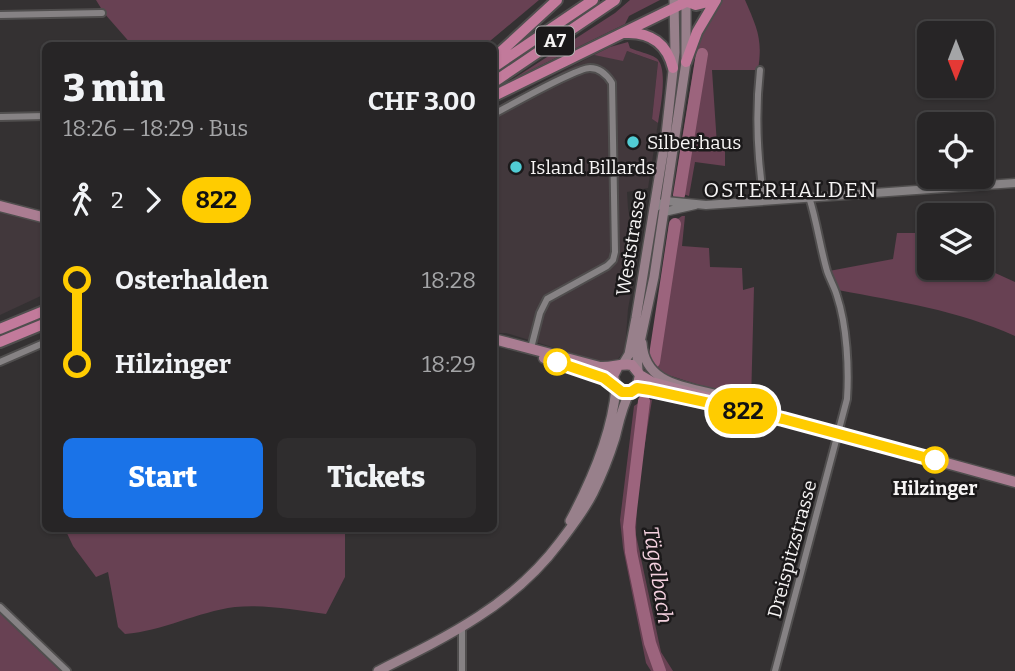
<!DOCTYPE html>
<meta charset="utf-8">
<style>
body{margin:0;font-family:Bitter,serif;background:#2f2d2e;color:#f1f3f6;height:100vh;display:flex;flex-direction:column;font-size:26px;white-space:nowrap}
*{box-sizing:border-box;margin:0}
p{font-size:23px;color:#a4a5a7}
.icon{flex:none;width:38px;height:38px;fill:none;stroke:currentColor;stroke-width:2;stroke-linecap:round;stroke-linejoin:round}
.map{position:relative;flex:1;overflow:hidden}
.drawer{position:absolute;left:42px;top:42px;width:455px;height:490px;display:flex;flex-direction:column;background:#272526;border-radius:10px;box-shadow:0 2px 5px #0004,0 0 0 2px #434243}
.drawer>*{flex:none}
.badge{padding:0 14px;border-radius:23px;font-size:24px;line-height:46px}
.needle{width:46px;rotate:180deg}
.tools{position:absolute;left:917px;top:21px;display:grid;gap:14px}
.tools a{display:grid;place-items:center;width:77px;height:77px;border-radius:10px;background:#272526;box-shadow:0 2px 5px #0004,0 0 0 2px #434243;font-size:35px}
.map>.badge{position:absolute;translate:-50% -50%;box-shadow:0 0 0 4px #fff}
.legs{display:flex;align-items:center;gap:10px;height:77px;padding:0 21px;font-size:23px}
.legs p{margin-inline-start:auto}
.headline{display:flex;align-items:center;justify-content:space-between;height:119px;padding:0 21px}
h1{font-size:38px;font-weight:800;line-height:52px}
.button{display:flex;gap:14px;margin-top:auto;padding:14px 21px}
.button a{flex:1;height:80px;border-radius:10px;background:#1a73e8;color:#fff;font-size:28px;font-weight:800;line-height:80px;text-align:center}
.button a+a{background:#2f2d2e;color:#f1f3f6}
ul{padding:0 21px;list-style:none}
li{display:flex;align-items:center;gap:24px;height:84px;font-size:26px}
li i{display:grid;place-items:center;width:10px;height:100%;margin:0 9px;background:currentColor}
li i::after{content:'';width:18px;height:18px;margin:-9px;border:5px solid;border-radius:50%;background:#272526}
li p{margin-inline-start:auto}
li:first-child i{background:linear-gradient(#0000 50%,currentColor 0)}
li:last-child i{background:linear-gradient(currentColor 50%,#0000 0)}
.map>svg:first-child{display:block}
</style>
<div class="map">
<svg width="1015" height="671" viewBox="0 0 1015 671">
<rect width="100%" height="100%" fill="#343132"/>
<path fill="#42383c" d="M 627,51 L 658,62 L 652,119 L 658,123 L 648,188 L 627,192 L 628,208 L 637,260 L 628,309 L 625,350 L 616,361 L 597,361 L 506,333 L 494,333 L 494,108 L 594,55 L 623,60 Z
M 0,206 L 46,218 L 45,294 L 0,315 Z"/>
<path fill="#684153" d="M 96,0 L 539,0 L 484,46 L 132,45 L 104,13 Z
M 630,0 L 660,0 L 629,16 L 625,24 L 513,79 L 615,13 Z
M 721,0 L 745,0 C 757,28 763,39 758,70 L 712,70 L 717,145 L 725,151 L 725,166 L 695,162 L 689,196 L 677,192 L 677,171 L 696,54 L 694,53 L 703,29 Z
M 628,42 L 630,48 C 638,52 649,53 656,58 C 669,67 660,109 658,123 L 652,119 L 658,62 L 627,51 L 623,61 L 594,55 L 610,47 Z
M 682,216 L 685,216 L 682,246 L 709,248 L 710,267 L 742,268 L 743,290 L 754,287 L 751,402 L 665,374 C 657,370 655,367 657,359 L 650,356 L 669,225 Z
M 897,233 L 929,233 L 929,268 L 982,267 L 1015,282 L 1015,336 C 957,310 900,302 838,290 L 829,271 L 893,259 Z
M 643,400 L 652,400 L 637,492 L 636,535 L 661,652 L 673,671 L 651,671 L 646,663 L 623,548 L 620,520 L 634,406 Z
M 310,529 L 317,531 L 332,529 L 345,534 L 345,577 L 326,614 C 295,610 265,604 235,607 C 197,612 163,631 125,634 L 118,627 L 108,572 L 96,577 L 73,546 L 65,529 Z
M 0,607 L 67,671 L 0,671 Z"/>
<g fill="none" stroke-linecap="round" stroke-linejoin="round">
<path stroke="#9c647d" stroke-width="12" d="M 679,195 L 702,54
M 654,362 L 675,224
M 644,401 L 629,527 L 631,552 L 650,643 L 660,671"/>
<g stroke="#504e4e" stroke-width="10">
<path id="minor" d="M 0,15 L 102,13
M 760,70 C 755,115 757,156 764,201
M 494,114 C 511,105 576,68 590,68 C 600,68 607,75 612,83 L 615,252 L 613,260 L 607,266 L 547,299 L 540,313 L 531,348
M 0,117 L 46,116
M 0,362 L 46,342
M 0,607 L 67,671
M 462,629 L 462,671
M 775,671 L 847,399 C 849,369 847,326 837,296 C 835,288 830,280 827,271 C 820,247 817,222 809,197"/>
</g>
<g stroke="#504e4e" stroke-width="11">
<path id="tertiary" d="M 654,208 L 666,201 L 706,205 L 1015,183
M 664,212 L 695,205"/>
</g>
<g stroke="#504e4e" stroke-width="12">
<path id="secondary" d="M 642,343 C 645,388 691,386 725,397
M 623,364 L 629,354 L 636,318 L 666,135 L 675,52 L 674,0
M 638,370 L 637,356 L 654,277 L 686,62 L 686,0
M 570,521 C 592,480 612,434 616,388
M 378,671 C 447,637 513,605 560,542 C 572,526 584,511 593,493 C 602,475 609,457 615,438 C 619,422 622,406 630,392"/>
</g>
<g stroke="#504e4e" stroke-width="13">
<path id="primary" d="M 0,206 L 46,218
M 494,339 L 600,367 C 612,368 621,363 632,365 L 640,375 L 637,388 L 626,393 L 616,388 L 613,376 L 617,368
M 544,358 L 598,375 L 614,384
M 640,375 L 652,382 L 1015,482
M 637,388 L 707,404"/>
</g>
<g stroke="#504e4e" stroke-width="14">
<path id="motorway" d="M 683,0 L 696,5 L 716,0
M 626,33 C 651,32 667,44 673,68
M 494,58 L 557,0
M 686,62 L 697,32 L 716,0
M 494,67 L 593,0
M 494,82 L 615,0
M 494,96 L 686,2
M 0,329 L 46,310
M 0,342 L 46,323"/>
</g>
<use href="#minor" stroke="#868284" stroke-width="6"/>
<use href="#tertiary" stroke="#868284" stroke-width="8"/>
<use href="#secondary" stroke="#98808b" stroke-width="9"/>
<use href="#primary" stroke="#aa7d92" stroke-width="10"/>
<use href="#motorway" stroke="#c27a9b" stroke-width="10"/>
</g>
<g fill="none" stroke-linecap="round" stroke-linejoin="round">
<g stroke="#fff" stroke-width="16">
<path id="line-1" d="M 557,362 L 604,378 L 622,392 L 631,392 L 637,388 L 650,390 L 783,419 L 935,460"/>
</g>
<use href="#line-1" stroke="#fc0" stroke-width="10"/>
</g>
<g fill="#51ccd4" stroke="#1b191a" stroke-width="2.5">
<circle cx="633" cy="142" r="7"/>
<circle cx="516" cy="167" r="7"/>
</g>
<g fill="#fff" stroke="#fc0" stroke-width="3.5">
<circle cx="557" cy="362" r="12"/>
<circle cx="935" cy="460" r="12"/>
</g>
<g text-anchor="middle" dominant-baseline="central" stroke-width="5" stroke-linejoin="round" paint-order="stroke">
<rect fill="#1b191a" stroke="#b4b2b3" stroke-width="2" x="536" y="26.5" width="38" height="29" rx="5"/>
<g font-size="18" font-weight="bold" fill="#f6f4f4">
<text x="555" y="41">A7</text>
</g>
<g font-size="19" fill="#f6f4f4" stroke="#1b191a" text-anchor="start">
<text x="647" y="142">Silberhaus</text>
<text x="530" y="167">Island Billards</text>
</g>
<g font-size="19" fill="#f6f4f4" stroke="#1b191a">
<text transform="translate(631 243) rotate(-81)">Weststrasse</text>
<text transform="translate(792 549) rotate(-75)">Dreispitzstrasse</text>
</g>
<g font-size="19" font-weight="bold" fill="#f6f4f4" stroke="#1b191a">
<text x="935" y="488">Hilzinger</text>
</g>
<g font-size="21" letter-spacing="2" fill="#f6f4f4" stroke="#1b191a">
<text x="791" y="190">OSTERHALDEN</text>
</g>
<g font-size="21" font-style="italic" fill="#f4d1df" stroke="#1b191a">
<text transform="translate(658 575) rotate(81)">Tägelbach</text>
</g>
</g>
</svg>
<div class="tools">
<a><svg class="needle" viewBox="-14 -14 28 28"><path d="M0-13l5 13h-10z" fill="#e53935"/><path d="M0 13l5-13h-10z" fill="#a4a5a7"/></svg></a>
<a><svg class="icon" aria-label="locate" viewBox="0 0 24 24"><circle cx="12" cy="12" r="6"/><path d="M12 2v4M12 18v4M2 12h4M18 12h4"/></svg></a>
<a><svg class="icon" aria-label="layers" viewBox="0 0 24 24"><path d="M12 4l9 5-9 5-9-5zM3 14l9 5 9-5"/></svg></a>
</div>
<b class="badge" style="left:743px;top:411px;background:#fc0;color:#111">822</b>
<section class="drawer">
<div class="headline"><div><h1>3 min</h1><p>18:26 – 18:29 · Bus</p></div><b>CHF 3.00</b></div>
<div class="legs"><svg class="icon" aria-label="walk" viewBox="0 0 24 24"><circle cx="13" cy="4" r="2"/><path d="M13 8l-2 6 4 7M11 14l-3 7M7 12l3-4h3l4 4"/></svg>2<svg class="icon" aria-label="forward" viewBox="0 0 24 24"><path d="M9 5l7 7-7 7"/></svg><b class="badge" style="background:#fc0;color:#111">822</b></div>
<ul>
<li><i style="color:#fc0"></i><b>Osterhalden</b><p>18:28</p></li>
<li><i style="color:#fc0"></i><b>Hilzinger</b><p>18:29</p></li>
</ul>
<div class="button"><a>Start</a><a>Tickets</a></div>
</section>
</div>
